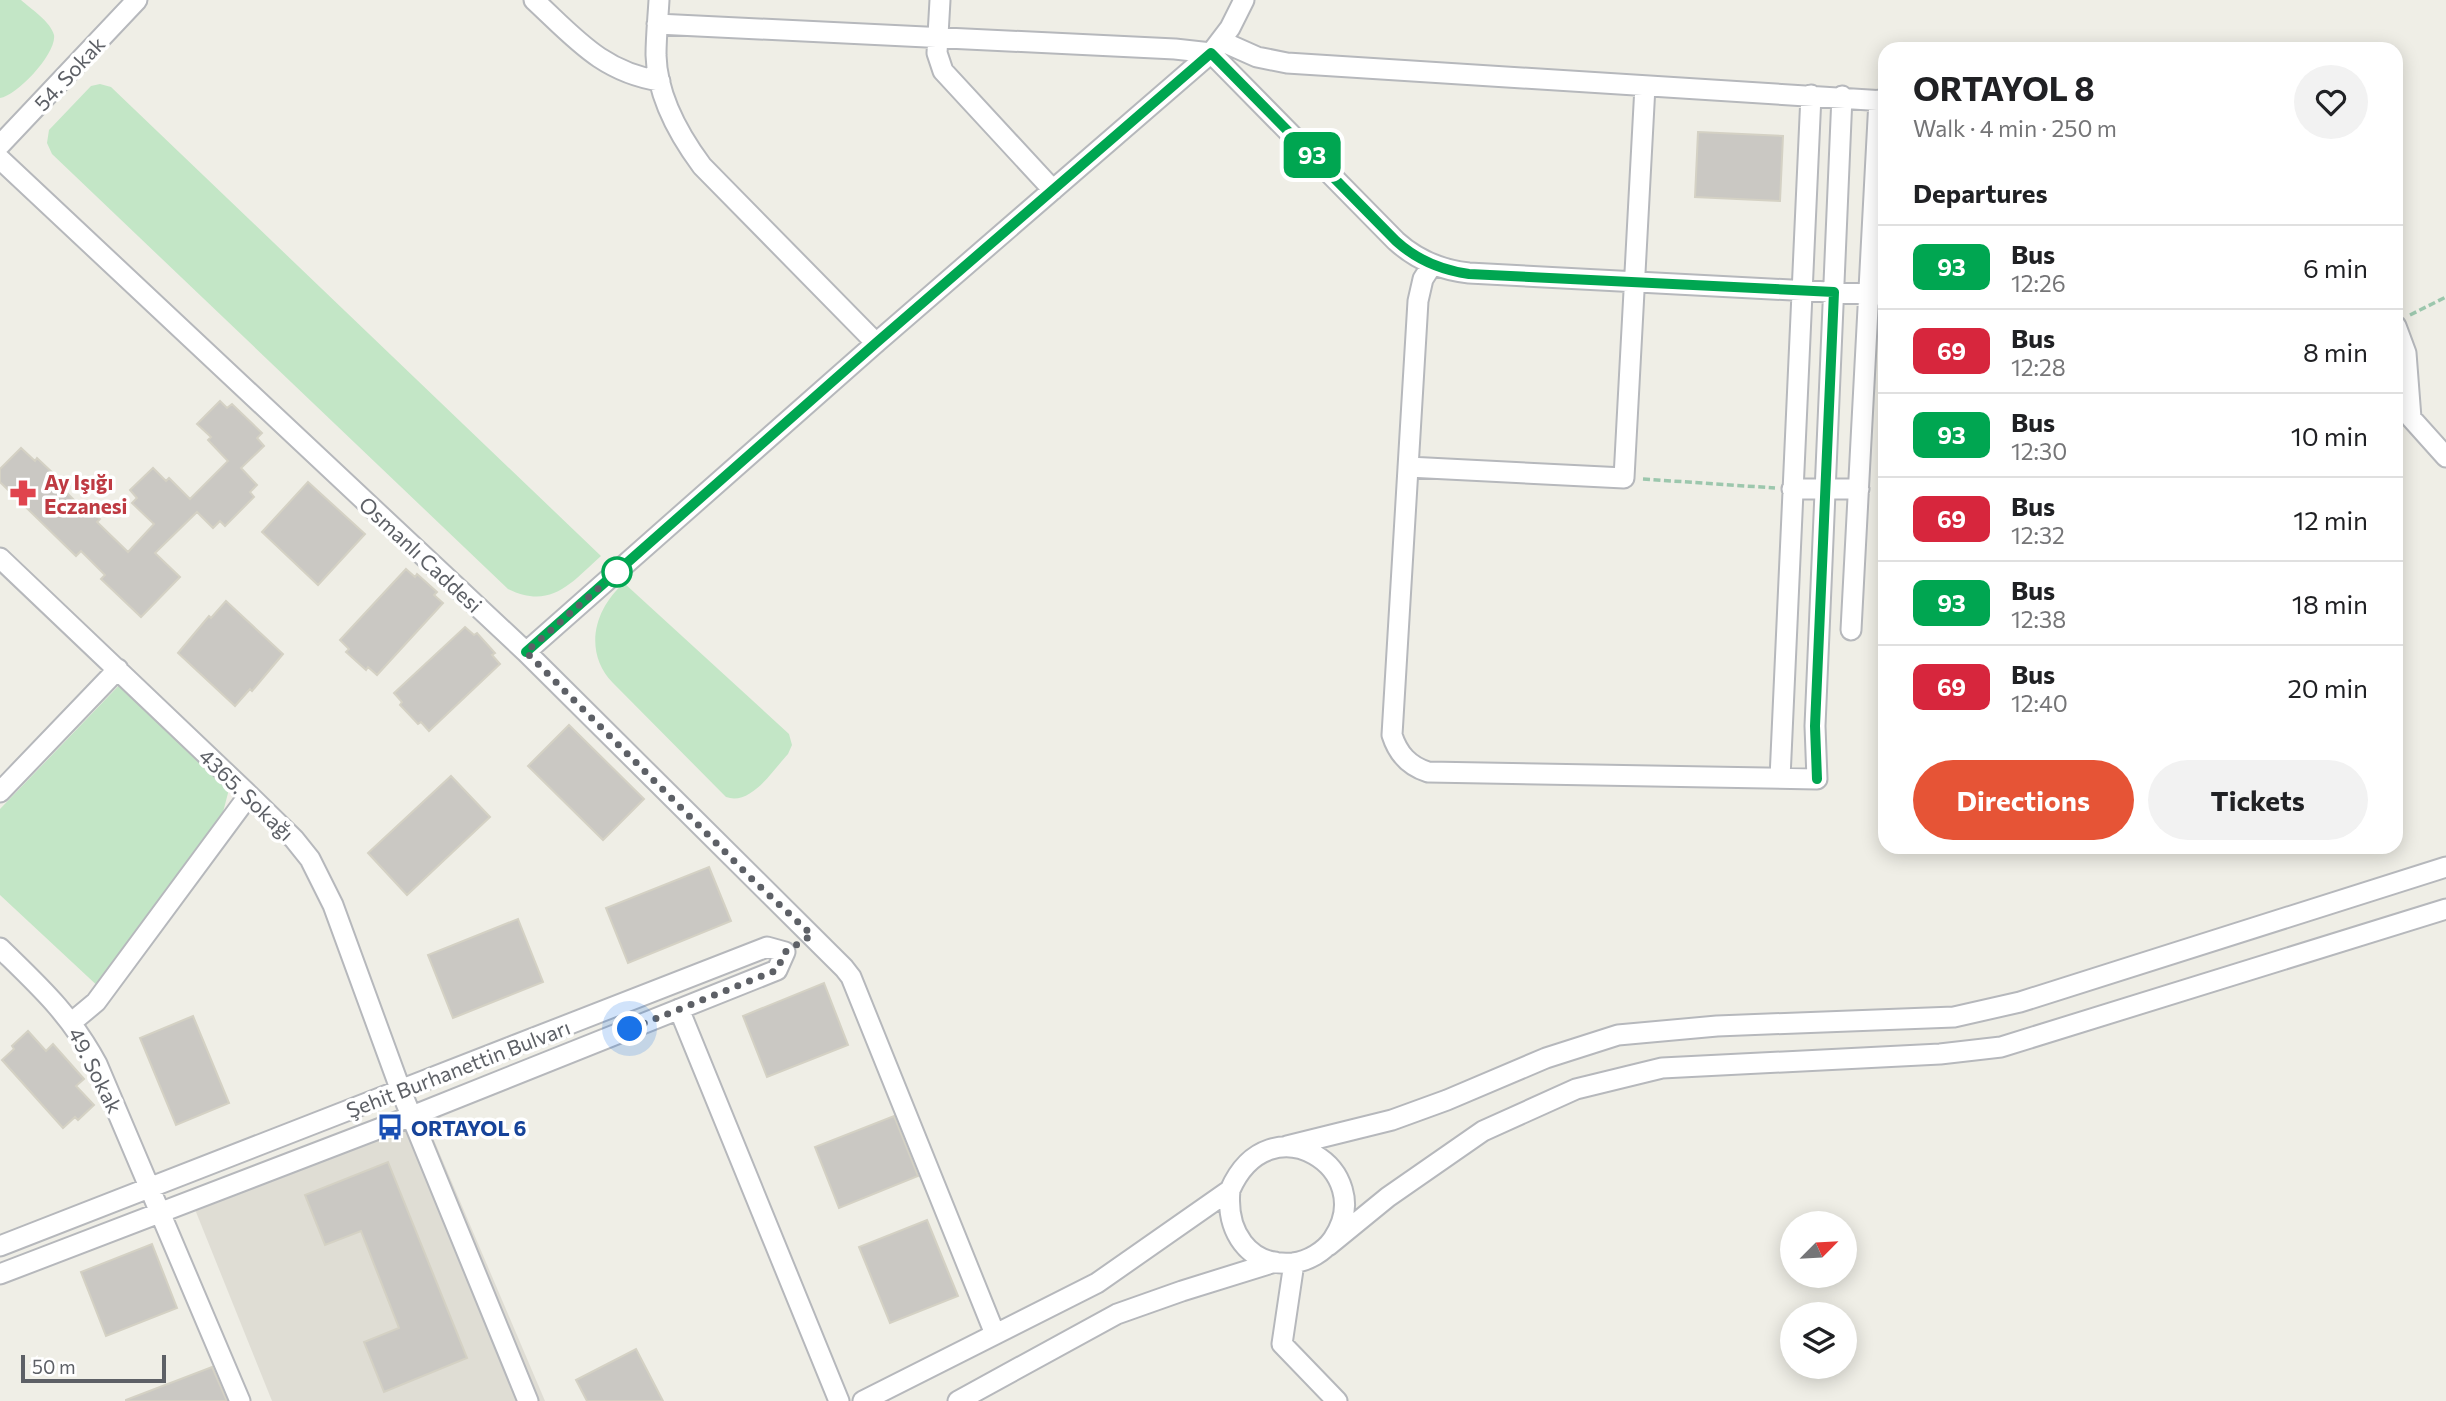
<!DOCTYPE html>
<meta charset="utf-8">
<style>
body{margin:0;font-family:Commissioner,sans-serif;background:#f2f2f2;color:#202124;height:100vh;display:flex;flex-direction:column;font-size:26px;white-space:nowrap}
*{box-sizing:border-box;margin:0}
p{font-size:23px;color:#757577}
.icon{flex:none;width:38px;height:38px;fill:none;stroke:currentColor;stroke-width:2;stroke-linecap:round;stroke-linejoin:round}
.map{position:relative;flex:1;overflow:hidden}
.details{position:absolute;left:1878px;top:42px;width:525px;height:812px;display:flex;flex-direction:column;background:#fff;border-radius:21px;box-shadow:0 4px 18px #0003}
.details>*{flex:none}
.badge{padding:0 14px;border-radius:10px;font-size:24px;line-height:46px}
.needle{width:46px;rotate:66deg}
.controls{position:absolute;left:1780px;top:1211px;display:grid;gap:14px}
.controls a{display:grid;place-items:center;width:77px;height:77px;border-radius:50%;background:#fff;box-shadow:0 4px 18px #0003;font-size:35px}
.scale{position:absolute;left:21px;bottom:18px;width:145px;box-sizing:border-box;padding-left:7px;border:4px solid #5d6066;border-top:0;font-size:19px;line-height:24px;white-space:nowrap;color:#5d6066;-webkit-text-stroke:5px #fff;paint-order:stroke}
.you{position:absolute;width:35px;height:35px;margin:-18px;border:5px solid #fff;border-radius:50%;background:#1a73e8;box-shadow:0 0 0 10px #1a73e833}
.map>.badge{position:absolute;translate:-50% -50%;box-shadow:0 0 0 4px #fff}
h2{padding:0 35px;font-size:26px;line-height:63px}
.round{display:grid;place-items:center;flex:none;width:74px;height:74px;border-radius:37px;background:#f2f2f2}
.headline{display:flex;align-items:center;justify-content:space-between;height:119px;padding:0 35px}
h1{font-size:33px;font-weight:700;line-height:52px}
.cta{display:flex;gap:14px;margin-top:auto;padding:14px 35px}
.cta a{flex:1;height:80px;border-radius:42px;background:#e65436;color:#fff;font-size:28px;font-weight:700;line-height:80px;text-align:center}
.cta a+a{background:#f2f2f2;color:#202124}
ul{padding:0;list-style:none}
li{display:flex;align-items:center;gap:21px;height:84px;padding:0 35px;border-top:2px solid #e0e0e0}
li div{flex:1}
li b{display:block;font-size:26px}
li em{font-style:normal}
li .badge{min-width:77px;font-weight:700;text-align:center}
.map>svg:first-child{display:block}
</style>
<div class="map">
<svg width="2446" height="1401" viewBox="0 0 2446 1401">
<rect width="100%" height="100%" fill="#efeee6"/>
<path fill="#dfddd4" d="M 425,1119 L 545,1401 L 272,1401 L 194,1207 Z"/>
<path fill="#c3e6c6" d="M 0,0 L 21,0 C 31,9 51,22 54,35 C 57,53 17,96 0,98 Z
M 100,84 L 111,87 L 601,556 C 571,583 551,610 508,589 L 52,154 L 47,143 L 49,130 L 91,86 Z
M 624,583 L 789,734 L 792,745 L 788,754 C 773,770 751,806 726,797 L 613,683 C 583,652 594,609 624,583 Z
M 129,675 L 233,774 L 222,816 L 102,990 L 0,895 L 0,809 Z"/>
<path fill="#cac8c3" stroke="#d4d1c4" stroke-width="2" d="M 1698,132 L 1783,136 L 1780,201 L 1695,197 Z
M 220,401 L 227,408 L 232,404 L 262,433 L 257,438 L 264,446 L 241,468 L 257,485 L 250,492 L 254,497 L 225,526 L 220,521 L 213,528 L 197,512 L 155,553 L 180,577 L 141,617 L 101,579 L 105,575 L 81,551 L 76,556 L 0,482 L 0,469 L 21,448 L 35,461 L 37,458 L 55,475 L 52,478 L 79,505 L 82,502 L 100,519 L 97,522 L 128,552 L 154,524 L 132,503 L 137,498 L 130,490 L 153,468 L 166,481 L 169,478 L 190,499 L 228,461 L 208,440 L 211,437 L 197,424 Z
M 308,482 L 365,534 L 318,585 L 262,532 Z
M 406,569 L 415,577 L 417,574 L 437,592 L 434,595 L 443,603 L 377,675 L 368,667 L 366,670 L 346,652 L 349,649 L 340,640 Z
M 226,601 L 283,654 L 252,691 L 250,689 L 235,706 L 178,653 L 209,616 L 211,618 Z
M 465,627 L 474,635 L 477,633 L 495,653 L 492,655 L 500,664 L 429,731 L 421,722 L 418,724 L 400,705 L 402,702 L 394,693 Z
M 569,725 L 644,799 L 603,840 L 528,766 Z
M 451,776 L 490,817 L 407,895 L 368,853 Z
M 709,867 L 731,921 L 628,963 L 606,908 Z
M 518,919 L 543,982 L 453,1018 L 428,955 Z
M 824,983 L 848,1045 L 767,1077 L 743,1016 Z
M 193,1016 L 229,1103 L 176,1125 L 140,1038 Z
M 28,1031 L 46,1051 L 53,1044 L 84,1079 L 76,1086 L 94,1105 L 78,1120 L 75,1117 L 63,1128 L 2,1060 L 14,1049 L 12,1046 Z
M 894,1116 L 918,1176 L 839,1208 L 815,1147 Z
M 388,1162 L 467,1358 L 384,1392 L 364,1342 L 399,1328 L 361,1231 L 325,1245 L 305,1195 Z
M 927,1220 L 958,1296 L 890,1323 L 859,1247 Z
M 152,1244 L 177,1308 L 106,1336 L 81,1272 Z
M 636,1349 L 663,1401 L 587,1401 L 576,1380 Z
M 212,1367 L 227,1401 L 126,1401 L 126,1400 Z"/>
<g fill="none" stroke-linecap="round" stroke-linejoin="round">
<g stroke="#b6b8bc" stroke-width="23">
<path id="minor" d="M 534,0 C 575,38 602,72 660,81
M 659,0 C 658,18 656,37 656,55 C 657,96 679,135 702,166 L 876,343
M 940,0 L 937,53 L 943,71 L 1053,190
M 657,24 L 1175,49 L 1211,53 L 1396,241 C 1417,260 1440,270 1469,273 L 1885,295
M 1221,41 L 1257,57 L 1287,63 L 1885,101
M 0,145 L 137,0
M 0,159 L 526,652 L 844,968 L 851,977 L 995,1334
M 1432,265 L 1423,279 L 1418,301 L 1392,735 C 1398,754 1409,766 1428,772 L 1817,779 L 1815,726 L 1842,96
M 2396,326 L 2406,353 L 2411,418 L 2446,457
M 1408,467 L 1624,478 L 1645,86
M 1792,489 L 1859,489
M 0,558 L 249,795 L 294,839 L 310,859 L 333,905 L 401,1091 L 528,1401
M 1851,630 L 1879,100
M 526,652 L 876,343 L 1211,53 L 1230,28 L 1244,0
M 1780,778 L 1811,95
M 0,792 L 118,669
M 0,948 C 40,987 70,1014 97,1064 L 240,1401
M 679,1009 L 839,1401
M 72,1022 L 96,1002 L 249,795
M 1287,1146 L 1392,1120 L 1447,1100 L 1546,1058 L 1618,1035 L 1717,1026 L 1954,1017 L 2020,1002 L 2446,867
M 0,1246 L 767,947 L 785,952
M 1328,1246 L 1388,1197 L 1483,1131 L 1576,1089 L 1662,1068 L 1940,1054 L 2001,1047 L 2446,909
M 1294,1263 L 1282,1344 L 1337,1401
M 0,1274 L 412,1116 L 777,970 L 785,952
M 863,1401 L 1097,1283 L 1230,1190 C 1270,1099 1380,1170 1333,1239 C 1324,1252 1308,1261 1293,1263 C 1247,1267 1226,1230 1230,1190
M 958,1401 L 1117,1314 L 1182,1291 L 1275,1262"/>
</g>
<path stroke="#9cc7ad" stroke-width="3.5" stroke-dasharray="7 3.5" stroke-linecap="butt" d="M 2410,315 L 2446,297
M 1643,479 L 1775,488"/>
<use href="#minor" stroke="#fff" stroke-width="19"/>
</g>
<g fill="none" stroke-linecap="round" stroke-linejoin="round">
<g stroke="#fff" stroke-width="16">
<path id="line" d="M 526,652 L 876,343 L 1211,53 L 1396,241 C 1417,260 1440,270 1469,274 L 1834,292 L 1815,726 L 1817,779"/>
</g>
<use href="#line" stroke="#00a651" stroke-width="10"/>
<path stroke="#5d6066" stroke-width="7" stroke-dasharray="0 12.6" d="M 617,572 L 526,652 L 754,881 L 812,935 L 785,952 L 777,970 L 630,1029"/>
</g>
<defs>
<g id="pharmacy-bare" transform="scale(2.1)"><path d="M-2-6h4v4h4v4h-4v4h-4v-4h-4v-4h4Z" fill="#e0444e" stroke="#fff" stroke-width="2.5" paint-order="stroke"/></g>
<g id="bus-bare" transform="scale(2.1)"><path d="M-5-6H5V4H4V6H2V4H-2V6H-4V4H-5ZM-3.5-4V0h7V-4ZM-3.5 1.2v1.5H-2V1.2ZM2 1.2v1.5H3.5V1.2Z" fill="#1a4fb4" stroke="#fff" stroke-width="2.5" paint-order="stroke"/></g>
</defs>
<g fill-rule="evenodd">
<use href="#pharmacy-bare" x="23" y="493"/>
<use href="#bus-bare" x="390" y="1127"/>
</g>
<circle fill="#fff" stroke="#00a651" stroke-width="3.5" cx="617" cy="572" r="14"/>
<g text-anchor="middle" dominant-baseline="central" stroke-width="7" stroke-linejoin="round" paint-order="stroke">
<g font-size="21" fill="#5d6066" stroke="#fff">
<text transform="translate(69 73) rotate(-47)">54. Sokak</text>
<text transform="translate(421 554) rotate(43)">Osmanlı Caddesi</text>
<text transform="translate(247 794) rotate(44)">4365. Sokağı</text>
<text transform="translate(458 1068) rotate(-21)">Şehit Burhanettin Bulvarı</text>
<text transform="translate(96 1070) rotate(63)">49. Sokak</text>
</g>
<g font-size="21" font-weight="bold" fill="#be3a42" stroke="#fff" text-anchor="start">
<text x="44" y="481">Ay Işığı<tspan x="44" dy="24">Eczanesi</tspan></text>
</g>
<g font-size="21" font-weight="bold" fill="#164399" stroke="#fff" text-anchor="start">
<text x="411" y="1127">ORTAYOL 6</text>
</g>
</g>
</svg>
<div class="controls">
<a><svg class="needle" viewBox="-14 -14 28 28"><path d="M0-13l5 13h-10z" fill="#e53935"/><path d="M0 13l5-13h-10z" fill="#757577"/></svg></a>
<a><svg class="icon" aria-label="layers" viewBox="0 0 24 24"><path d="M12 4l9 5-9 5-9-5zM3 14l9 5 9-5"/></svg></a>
</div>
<div class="scale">50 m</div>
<div class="you" style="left:630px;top:1029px"></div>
<b class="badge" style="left:1312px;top:155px;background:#00a651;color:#fff">93</b>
<section class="details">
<div class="headline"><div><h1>ORTAYOL 8</h1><p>Walk · 4 min · 250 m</p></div><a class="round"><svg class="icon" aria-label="heart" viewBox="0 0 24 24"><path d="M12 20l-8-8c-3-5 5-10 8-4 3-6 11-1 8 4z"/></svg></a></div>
<h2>Departures</h2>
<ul>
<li><span class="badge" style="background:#00a651;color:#fff">93</span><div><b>Bus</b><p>12:26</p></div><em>6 min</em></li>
<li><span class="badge" style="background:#d7263d;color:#fff">69</span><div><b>Bus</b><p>12:28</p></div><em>8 min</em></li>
<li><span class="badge" style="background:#00a651;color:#fff">93</span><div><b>Bus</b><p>12:30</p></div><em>10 min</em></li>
<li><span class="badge" style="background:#d7263d;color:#fff">69</span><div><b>Bus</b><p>12:32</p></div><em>12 min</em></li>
<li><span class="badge" style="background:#00a651;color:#fff">93</span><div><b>Bus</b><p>12:38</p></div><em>18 min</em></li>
<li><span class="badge" style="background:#d7263d;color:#fff">69</span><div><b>Bus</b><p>12:40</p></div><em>20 min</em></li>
</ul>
<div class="cta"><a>Directions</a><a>Tickets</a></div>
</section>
</div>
